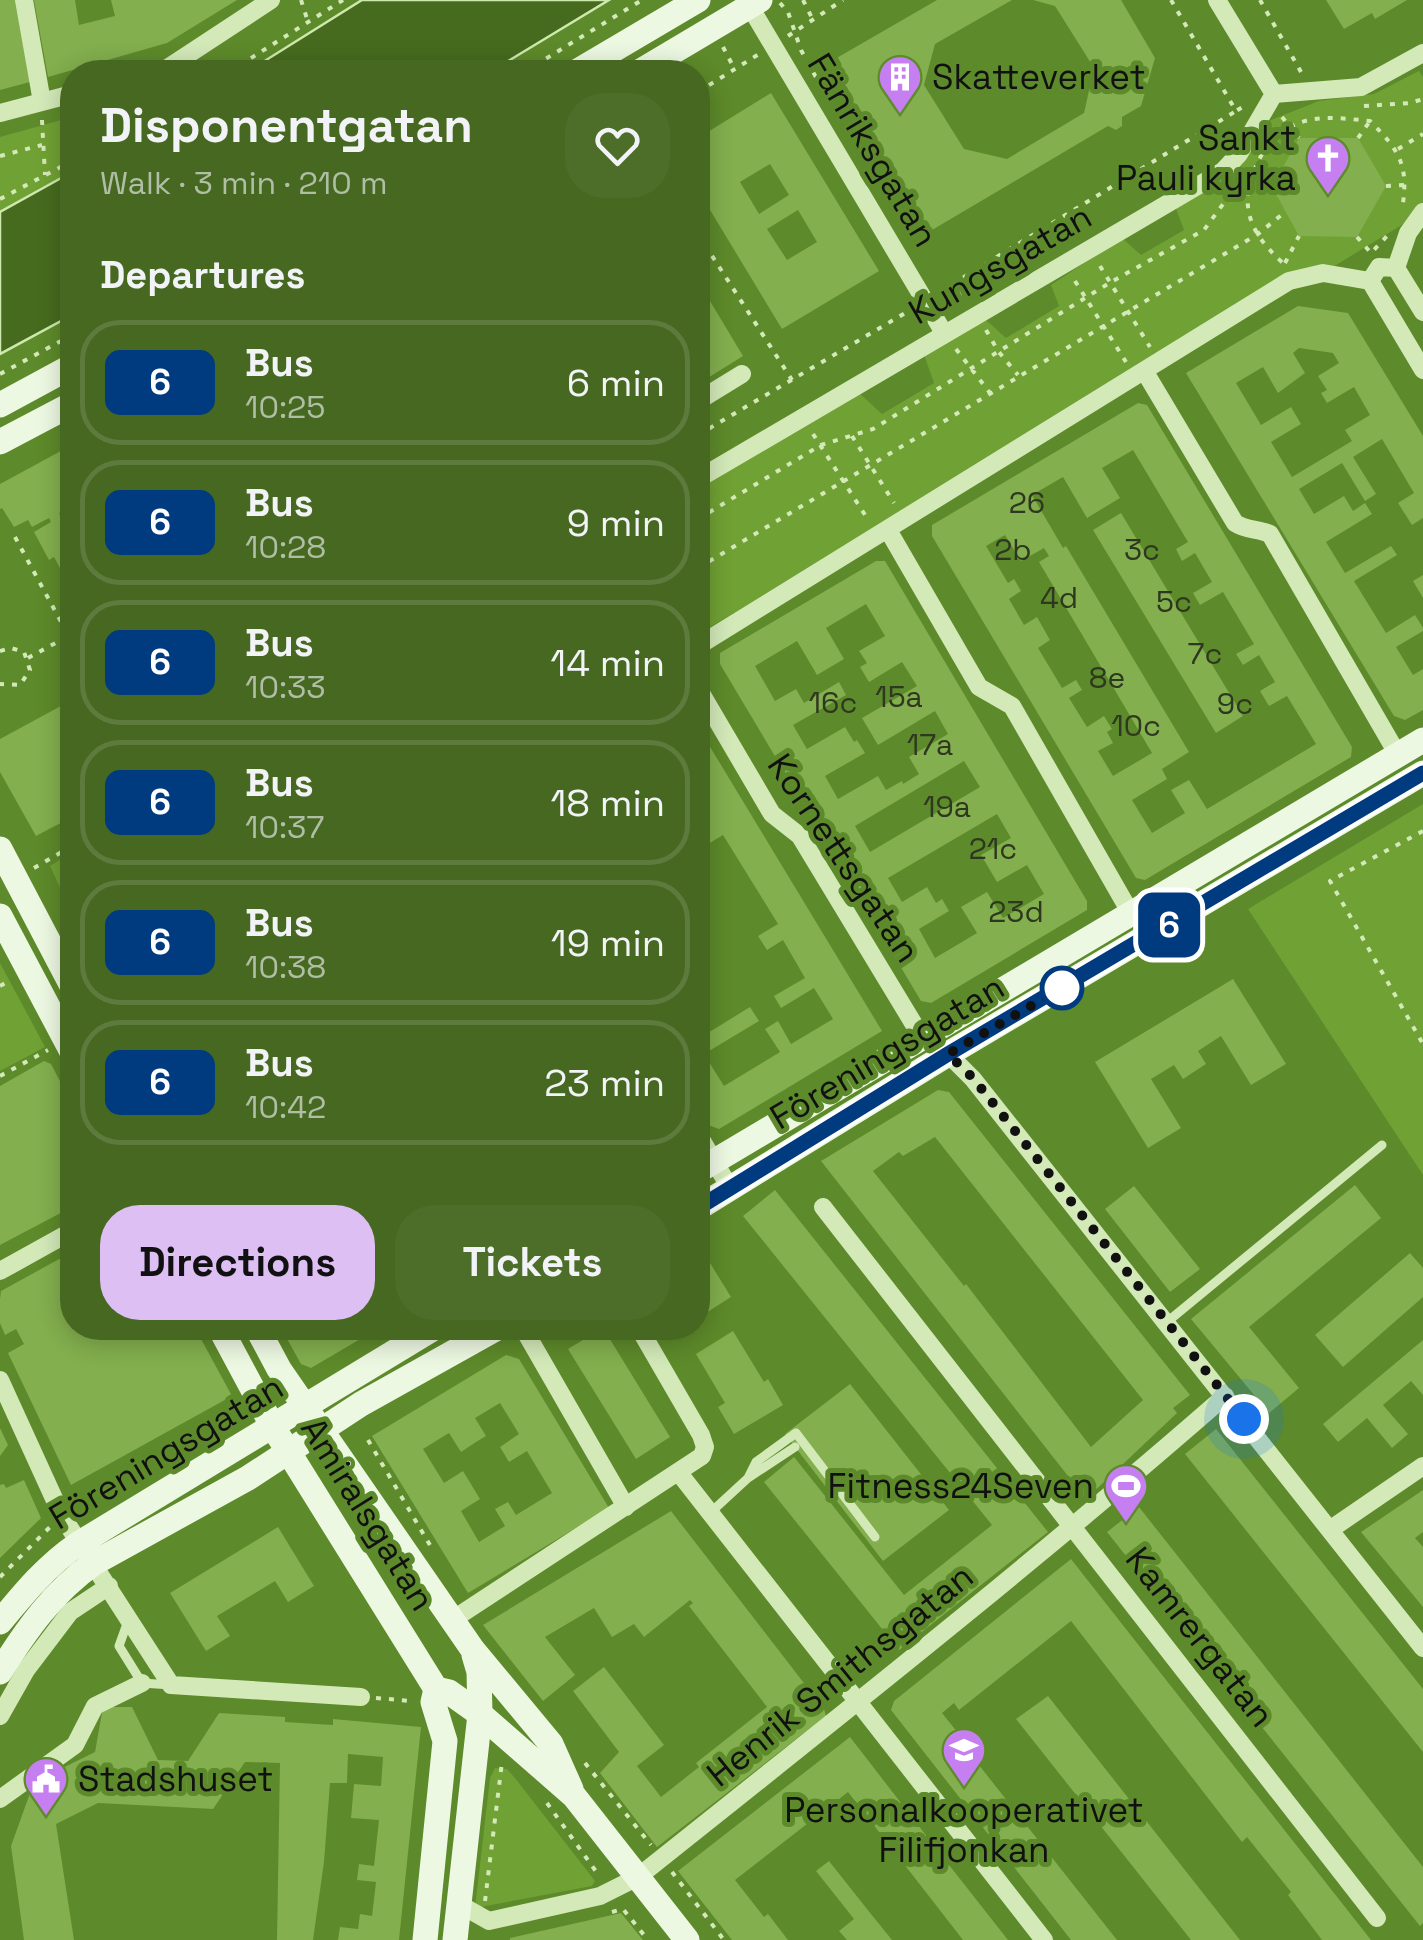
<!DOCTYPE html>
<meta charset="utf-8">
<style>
body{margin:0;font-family:"Space Grotesk",sans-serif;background:#4d6e29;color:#f1f3f6;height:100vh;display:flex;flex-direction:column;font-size:38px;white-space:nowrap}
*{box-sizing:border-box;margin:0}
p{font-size:32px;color:#b0bea5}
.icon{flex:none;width:55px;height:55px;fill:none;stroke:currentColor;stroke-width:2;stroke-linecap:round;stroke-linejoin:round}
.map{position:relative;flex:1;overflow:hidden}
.panel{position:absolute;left:60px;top:60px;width:650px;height:1280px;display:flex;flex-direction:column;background:#466820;border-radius:40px;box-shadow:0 5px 25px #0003}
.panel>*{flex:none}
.badge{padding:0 20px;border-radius:15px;font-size:35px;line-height:65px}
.you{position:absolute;width:50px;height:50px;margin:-25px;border:8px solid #fff;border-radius:50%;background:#1a73e8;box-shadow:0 0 0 15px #1a73e833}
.map>.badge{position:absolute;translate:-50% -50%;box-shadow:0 0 0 5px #fff}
h2{padding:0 40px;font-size:38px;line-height:90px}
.round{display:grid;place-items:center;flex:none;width:105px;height:105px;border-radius:40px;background:#4d6e29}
.summary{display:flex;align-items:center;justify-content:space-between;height:170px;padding:0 40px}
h1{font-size:48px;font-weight:600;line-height:75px}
.action{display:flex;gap:20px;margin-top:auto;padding:20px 40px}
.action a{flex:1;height:115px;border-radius:40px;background:#ddbff3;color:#111;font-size:40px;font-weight:600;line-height:115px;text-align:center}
.action a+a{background:#4d6e29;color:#f1f3f6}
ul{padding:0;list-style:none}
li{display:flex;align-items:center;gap:30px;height:125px;margin:0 20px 15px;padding:0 20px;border:5px solid #5e7b3e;border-radius:40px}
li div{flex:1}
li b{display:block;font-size:38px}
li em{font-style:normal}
li .badge{min-width:110px;font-weight:700;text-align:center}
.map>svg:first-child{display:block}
</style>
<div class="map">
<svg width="1423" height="1940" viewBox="0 0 1423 1940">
<rect width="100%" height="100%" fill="#5d8a2a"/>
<path fill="#70a134" d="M 1419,71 L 1423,77 L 1423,212 L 1323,273 L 1260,291 L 844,549 L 698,634 L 698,485 L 857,391 L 882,414 L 934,383 L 923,352 L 986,320 L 1006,338 L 1059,306 L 1051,285 L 1122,238 L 1141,255 L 1184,230 L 1175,206 L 1225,178 L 1271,120 L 1319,101 L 1374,94 Z
M 72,117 L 72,172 L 0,212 L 0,137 Z
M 1423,804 L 1423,1175 L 1248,909 Z
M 72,852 L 72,913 L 50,866 Z
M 0,963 L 45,1047 L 0,1071 Z
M 495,1768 L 507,1769 L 515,1778 L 595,1881 L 592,1886 L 475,1908 L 490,1778 Z"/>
<path fill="#466b1e" stroke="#cee9ad" stroke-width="2.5" d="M 362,0 L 609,0 L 490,72 L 247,72 Z
M 72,172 L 72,315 L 0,354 L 0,212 Z"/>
<path fill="#83af4e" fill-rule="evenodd" d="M 0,0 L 17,0 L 30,82 L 0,90 Z
M 34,0 L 75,0 L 79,25 L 115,16 L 111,0 L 237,0 L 167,43 L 48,77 Z
M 937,0 L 1012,0 L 935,44 L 924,85 L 964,149 L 1007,159 L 1084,113 L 1094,68 L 1055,6 L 1033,0 L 1121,0 L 1155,58 L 1141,106 L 1122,117 L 1122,126 L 1116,130 L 1108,126 L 927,233 L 828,63 Z
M 1326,0 L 1407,0 L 1375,19 L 1372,13 L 1344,29 Z
M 771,93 L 879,271 L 782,329 L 698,190 L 698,138 ZM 770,164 L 789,195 L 759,214 L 740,182 ZM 798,210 L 817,242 L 787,260 L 767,229 Z
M 1299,138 L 1358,138 L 1386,186 L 1357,237 L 1299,236 L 1272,187 Z
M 698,281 L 743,356 L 698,384 Z
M 1298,306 L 1348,313 L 1423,436 L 1423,518 L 1412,525 L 1398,503 L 1414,493 L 1382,439 L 1353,457 L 1376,494 L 1365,501 L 1342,463 L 1299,489 L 1314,514 L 1344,496 L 1353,511 L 1365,503 L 1372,514 L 1326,542 L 1345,573 L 1391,546 L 1397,555 L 1354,581 L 1386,633 L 1415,615 L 1423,628 L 1423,631 L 1396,647 L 1413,675 L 1423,669 L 1423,710 L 1405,720 L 1394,716 L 1186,373 ZM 1299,348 L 1333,353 L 1339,363 L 1318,376 L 1327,390 L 1321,393 L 1327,403 L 1354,387 L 1370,415 L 1345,430 L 1352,441 L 1292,477 L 1271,442 L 1301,424 L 1291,407 L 1261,425 L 1236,383 L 1263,367 L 1278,393 L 1305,373 L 1293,353 Z
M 1138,403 L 1147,405 L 1352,747 L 1351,757 L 1145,880 L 1136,878 L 932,536 L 932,525 ZM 1133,450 L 1188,542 L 1176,549 L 1182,561 L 1195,553 L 1212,582 L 1193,593 L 1200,605 L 1223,592 L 1254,644 L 1236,654 L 1243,665 L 1259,655 L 1275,682 L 1260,691 L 1269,706 L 1287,696 L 1316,744 L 1207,809 L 1189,780 L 1171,790 L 1185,813 L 1152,833 L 1132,800 L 1167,779 L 1162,769 L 1189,752 L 1066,546 L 1063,548 L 1032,495 L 1063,477 L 1087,518 L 1120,498 L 1102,468 ZM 1005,535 L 1021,561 L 1044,548 L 1049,556 L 1039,562 L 1152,753 L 1113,776 L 1098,751 L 1113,743 L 1107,732 L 1112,729 L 1104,716 L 1087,727 L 1069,698 L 1082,690 L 1076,680 L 1062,688 L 1038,648 L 1050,640 L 1037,617 L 1024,625 L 1009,599 L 1021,591 L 1014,579 L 1008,583 L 986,546 Z
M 72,445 L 72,506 L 59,513 L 61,518 L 72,511 L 72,590 L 54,557 L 49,560 L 34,532 L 51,522 L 49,518 L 32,527 L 28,520 L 14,527 L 2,508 L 0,509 L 0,484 Z
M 1121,513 L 1243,716 L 1216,733 L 1093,530 Z
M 876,561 L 885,561 L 1087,901 L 1087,910 L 931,1003 L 921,1001 L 720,664 L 720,653 ZM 866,604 L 885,636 L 859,651 L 867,663 L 860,667 L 869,682 L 902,662 L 917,686 L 862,718 L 878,745 L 935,711 L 948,734 L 909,757 L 919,774 L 903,784 L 902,781 L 886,790 L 878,776 L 838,799 L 825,776 L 865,753 L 857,740 L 854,742 L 845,727 L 807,749 L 793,725 L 846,695 L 839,682 L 804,703 L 796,689 L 775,701 L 755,666 L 797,641 L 817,675 L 844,659 L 826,628 ZM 964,761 L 980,787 L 870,852 L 855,826 ZM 997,814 L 1011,838 L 981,855 L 997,882 L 1027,865 L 1044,894 L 1003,918 L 987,892 L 961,907 L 977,933 L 935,958 L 919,929 L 949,911 L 942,899 L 936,903 L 927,887 L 902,902 L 888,878 Z
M 1423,575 L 1423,598 L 1413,581 Z
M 72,700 L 72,817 L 36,836 L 0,772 L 0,739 Z
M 698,727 L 882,1031 L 719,1129 L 708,1125 L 698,1108 L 698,1039 L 750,1007 L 759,1021 L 704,1054 L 724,1086 L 780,1052 L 765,1029 L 778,1021 L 791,1044 L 833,1019 L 814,988 L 781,1008 L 774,996 L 805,978 L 783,940 L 767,950 L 758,936 L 778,924 L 723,835 L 698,850 L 698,814 L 704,810 L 698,799 Z
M 1233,979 L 1286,1064 L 1251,1085 L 1221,1036 L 1198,1051 L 1206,1064 L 1183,1079 L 1174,1065 L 1151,1079 L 1181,1128 L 1148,1148 L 1095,1062 Z
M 44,1061 L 51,1064 L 72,1104 L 72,1207 L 0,1245 L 0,1086 Z
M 938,1090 L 949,1092 L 1190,1395 L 1173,1408 L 1177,1413 L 1086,1499 L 821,1161 ZM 935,1137 L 1143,1400 L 1091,1447 L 966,1284 L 964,1286 L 873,1171 L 899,1152 L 903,1156 Z
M 1355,1185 L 1381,1218 L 1249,1327 L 1299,1388 L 1269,1413 L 1191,1319 Z
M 1134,1186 L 1200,1269 L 1170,1292 L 1105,1209 Z
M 775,1190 L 1048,1532 L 899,1650 L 764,1482 L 794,1457 L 904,1595 L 992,1525 L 743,1216 Z
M 702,1250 L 731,1297 L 698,1318 L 698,1252 Z
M 72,1252 L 72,1328 L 195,1328 L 232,1396 L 71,1485 L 8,1353 L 24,1344 L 16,1329 L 5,1335 L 0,1323 L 0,1299 L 1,1291 Z
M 1410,1253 L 1423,1268 L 1423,1297 L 1343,1367 L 1315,1335 Z
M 281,1328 L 379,1328 L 311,1368 L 301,1364 Z
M 603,1328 L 670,1437 L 636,1459 L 568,1349 Z
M 733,1331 L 764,1382 L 768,1379 L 783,1405 L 734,1434 L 718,1407 L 725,1403 L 696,1354 Z
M 1423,1340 L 1423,1395 L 1411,1381 L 1383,1405 L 1408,1434 L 1392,1448 L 1367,1418 L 1338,1442 L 1323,1424 Z
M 506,1355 L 519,1359 L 609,1508 L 468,1593 L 372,1436 ZM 500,1403 L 519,1434 L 500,1447 L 509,1462 L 527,1451 L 552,1493 L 516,1515 L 508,1502 L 495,1509 L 505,1526 L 479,1542 L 461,1511 L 480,1499 L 463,1471 L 444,1483 L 423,1449 L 449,1433 L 461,1452 L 476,1442 L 486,1436 L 475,1418 Z
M 850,1384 L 949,1510 L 883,1561 L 785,1434 Z
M 0,1428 L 8,1445 L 0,1456 Z
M 1216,1429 L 1423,1689 L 1423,1752 L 1185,1454 Z
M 24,1480 L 41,1518 L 0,1558 L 0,1485 L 4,1484 L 6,1488 Z
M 1423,1490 L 1423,1532 L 1415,1538 L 1423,1547 L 1423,1607 L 1361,1532 Z
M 1139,1507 L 1423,1867 L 1423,1923 L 1420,1926 L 1107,1532 Z
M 671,1511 L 824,1709 L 826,1716 L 657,1847 L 600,1773 L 619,1752 L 573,1691 L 604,1667 L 664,1745 L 637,1766 L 661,1797 L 699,1767 L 696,1763 L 767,1707 L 689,1606 L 693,1603 L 690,1600 L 644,1637 L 634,1624 L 612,1637 L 594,1608 L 545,1637 L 575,1675 L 543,1701 L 483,1625 Z
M 278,1527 L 314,1586 L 288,1602 L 275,1581 L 217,1616 L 230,1636 L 206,1651 L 170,1593 Z
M 1071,1559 L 1122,1624 L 1371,1940 L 1322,1940 L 1288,1895 L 1291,1892 L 1247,1837 L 1242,1842 L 1071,1621 L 959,1710 L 954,1703 L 942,1713 L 978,1758 L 975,1760 L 1117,1940 L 1071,1940 L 891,1710 L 894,1701 Z
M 1048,1696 L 1240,1940 L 1191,1940 L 1016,1719 Z
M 103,1707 L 132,1707 L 158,1760 L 188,1761 L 219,1713 L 285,1717 L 285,1722 L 333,1725 L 333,1719 L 421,1727 L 399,1940 L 338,1940 L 340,1927 L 358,1929 L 360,1914 L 372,1916 L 376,1882 L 357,1880 L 359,1864 L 374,1866 L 379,1820 L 351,1818 L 354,1784 L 381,1786 L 383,1757 L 348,1754 L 347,1783 L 330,1783 L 324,1862 L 313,1940 L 277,1940 L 280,1763 L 245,1762 L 213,1809 L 98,1803 L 56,1824 L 74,1940 L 24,1940 L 11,1846 L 34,1782 L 95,1752 Z
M 850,1737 L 942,1856 L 1008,1940 L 963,1940 L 848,1792 L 735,1880 L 764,1917 L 768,1914 L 788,1940 L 732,1940 L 678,1871 Z
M 829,1861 L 867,1909 L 892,1940 L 847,1940 L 839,1931 L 854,1919 L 816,1871 Z
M 621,1913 L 643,1940 L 510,1940 L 510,1938 Z"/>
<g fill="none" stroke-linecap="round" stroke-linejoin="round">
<path stroke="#d3e9b8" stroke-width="4" stroke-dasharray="5 8" stroke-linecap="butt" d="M 301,0 L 308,22
M 803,0 L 813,20
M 1171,0 L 1236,111 L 1246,105
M 1260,0 L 1301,72
M 780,3 L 788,12 L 801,50 L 829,101
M 788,36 L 843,0
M 723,47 L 735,70
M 229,72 L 343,0
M 524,72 L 642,0
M 698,92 L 759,54
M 1364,106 L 1410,103 L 1423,99
M 1282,117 L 1299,138
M 42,120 L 45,175
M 1358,138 L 1370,121
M 1269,142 C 1302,112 1329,117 1370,121 C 1401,152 1409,166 1402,210
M 1398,149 L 1423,134
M 1262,154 C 1237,200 1245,229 1284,264
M 0,156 L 42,145
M 1386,186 L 1406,185
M 1247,187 L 1272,187
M 0,199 L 72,161
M 698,234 L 792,380
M 1357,237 L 1371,253 L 1387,236
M 1285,263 L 1299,236
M 1100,266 L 1150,347
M 1075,281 L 1126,362
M 941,291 L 1236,111
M 945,291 L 961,294 L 967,301
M 986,330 L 998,351 L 1018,375
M 956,349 L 990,393
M 0,374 L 72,335
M 813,434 L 867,518
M 698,435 L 912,309
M 852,436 L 894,503
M 698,519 L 821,445 L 873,429 L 1111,282 L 1204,230 L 1240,181
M 15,537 L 72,642
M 698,568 L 1258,234 L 1285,212
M 0,651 L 11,648 L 24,652 L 30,670 L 20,685 L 0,684
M 28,658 L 72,634
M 1423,831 L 1330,881 L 1423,1044
M 34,868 L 72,846
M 64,882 L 72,876
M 0,986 L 9,981
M 0,1076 L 48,1050
M 368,1440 L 434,1552
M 0,1577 L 50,1527
M 376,1698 L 411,1701
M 585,1763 L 651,1845
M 547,1803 L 600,1877
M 672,1872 L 724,1940
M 485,1901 L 502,1762
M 612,1912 L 623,1909 L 648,1940"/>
<path stroke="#d3e9b8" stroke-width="9" d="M 1167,1322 L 1382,1145
M 748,1478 L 756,1462 L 796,1433 L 875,1537
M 710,1513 L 748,1478 L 795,1447
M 128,1621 L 119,1646 L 142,1683 L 171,1685"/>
<path stroke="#d3e9b8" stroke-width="18" d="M 24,0 L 42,102
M 746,0 L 944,333
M 1217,0 L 1274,94
M 153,72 L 166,69 L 271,0
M 0,113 L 72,94
M 1396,268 L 1408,233 L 1423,212
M 1423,312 L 1396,268 L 1379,267 L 1370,281 L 1423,370
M 1145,372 L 1235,523 C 1247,531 1257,528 1270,534 L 1398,755
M 698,401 L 742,374
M 698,479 L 1223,171 L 1239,154 L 1274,94 L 1361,87 L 1423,53
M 888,530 L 979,687 L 1012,706 L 1130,912
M 698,646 L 1289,281 L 1323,273 L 1370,281
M 698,688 L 772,814 L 800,836 L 921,1036 L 948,1054 L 973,1079 L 1423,1648
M 698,1134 L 730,1188
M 823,1207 L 1377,1918
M 0,1271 L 72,1231
M 523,1328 L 626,1507
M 0,1380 L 62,1516 L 171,1685 L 361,1697
M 679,1473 L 1044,1940
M 1331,1529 L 1423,1466
M 452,1620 L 702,1456 L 705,1447 L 701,1435 L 639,1328
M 0,1716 L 26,1670 L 70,1612 L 109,1586
M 0,1799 L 75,1745 L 95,1706 L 142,1683
M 459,1904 L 489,1921 L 600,1896 L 638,1877 C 836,1719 1034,1563 1225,1396"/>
<path stroke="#edf8e2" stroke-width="25" d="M 576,72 L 698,0
M 639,72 L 760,0
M 0,405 L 72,366
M 0,442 L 72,404
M 0,849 L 72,986
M 0,916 L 72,1052
M 698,1171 L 1423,740
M 698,1208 L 948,1054 L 1423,773
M 220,1328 L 273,1427 L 436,1689 L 449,1692 L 480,1714 L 574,1796 L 687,1940
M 257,1328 L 279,1369 L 473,1650 L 551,1744 L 571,1789
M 0,1622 C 24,1593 47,1565 78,1544 L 434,1328
M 0,1672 C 26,1630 53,1592 94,1563 L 248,1478 L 361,1404 L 497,1328
M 425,1940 L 445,1741 L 433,1702 L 436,1689
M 455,1940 L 480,1714 L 479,1672 L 474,1655"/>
</g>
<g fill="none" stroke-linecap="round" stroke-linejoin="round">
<g stroke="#fff" stroke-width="22">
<path id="line" d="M 698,1208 L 948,1054 L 1423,773"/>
</g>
<use href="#line" stroke="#003b80" stroke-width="15"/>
<path stroke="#111" stroke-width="10" stroke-dasharray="0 18" d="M 1062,988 L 948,1054 L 973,1078 L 1244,1419"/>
</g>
<defs>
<g id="building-pin" transform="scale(2.25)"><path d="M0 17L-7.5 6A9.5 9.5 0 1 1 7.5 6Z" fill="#c57ff0" stroke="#5d8a2a"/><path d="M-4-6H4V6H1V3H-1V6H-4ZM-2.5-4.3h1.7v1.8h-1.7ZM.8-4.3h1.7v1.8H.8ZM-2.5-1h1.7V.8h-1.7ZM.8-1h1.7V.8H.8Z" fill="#fff"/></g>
<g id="church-pin" transform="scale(2.25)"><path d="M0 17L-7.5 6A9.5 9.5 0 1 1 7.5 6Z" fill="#c57ff0" stroke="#5d8a2a"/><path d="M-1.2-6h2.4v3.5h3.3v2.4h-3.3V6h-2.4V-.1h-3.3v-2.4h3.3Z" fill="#fff"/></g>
<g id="stadium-pin" transform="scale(2.25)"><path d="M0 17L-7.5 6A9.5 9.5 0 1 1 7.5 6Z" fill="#c57ff0" stroke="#5d8a2a"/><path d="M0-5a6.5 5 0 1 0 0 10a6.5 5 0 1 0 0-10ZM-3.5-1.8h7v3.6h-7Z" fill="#fff"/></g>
<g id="school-pin" transform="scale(2.25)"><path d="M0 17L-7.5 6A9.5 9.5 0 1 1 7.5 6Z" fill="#c57ff0" stroke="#5d8a2a"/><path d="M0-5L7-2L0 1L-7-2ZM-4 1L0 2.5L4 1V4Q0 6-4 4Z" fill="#fff"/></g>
<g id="civic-pin" transform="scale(2.25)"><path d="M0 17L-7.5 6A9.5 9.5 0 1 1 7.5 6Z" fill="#c57ff0" stroke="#5d8a2a"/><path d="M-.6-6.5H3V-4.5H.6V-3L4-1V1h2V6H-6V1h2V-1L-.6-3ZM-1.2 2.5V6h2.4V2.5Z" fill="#fff"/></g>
</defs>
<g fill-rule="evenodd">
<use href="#building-pin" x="900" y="77"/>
<use href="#church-pin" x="1328" y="158"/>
<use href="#stadium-pin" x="1126" y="1486"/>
<use href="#school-pin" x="964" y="1750"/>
<use href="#civic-pin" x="46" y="1779"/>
</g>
<circle fill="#fff" stroke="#003b80" stroke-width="5" cx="1062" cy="988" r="20"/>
<g text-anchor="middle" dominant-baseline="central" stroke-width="10" stroke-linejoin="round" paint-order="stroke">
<g font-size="30" fill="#2e3820">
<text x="1027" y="502">26</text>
<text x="1013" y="549">2b</text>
<text x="1142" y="549">3c</text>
<text x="1059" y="597">4d</text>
<text x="1174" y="601">5c</text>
<text x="1205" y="653">7c</text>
<text x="1107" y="677">8e</text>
<text x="899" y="696">15a</text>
<text x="833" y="702">16c</text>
<text x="1235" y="703">9c</text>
<text x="1136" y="725">10c</text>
<text x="930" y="744">17a</text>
<text x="947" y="806">19a</text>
<text x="993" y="848">21c</text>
<text x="1016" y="911">23d</text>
</g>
<g font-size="35" fill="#111" stroke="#5d8a2a" text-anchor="start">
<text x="932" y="77">Skatteverket</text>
<text x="1296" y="138" text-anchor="end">Sankt<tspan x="1296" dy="40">Pauli kyrka</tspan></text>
<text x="1094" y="1486" text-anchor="end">Fitness24Seven</text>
<text x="78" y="1779">Stadshuset</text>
<text x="964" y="1810" text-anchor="middle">Personalkooperativet<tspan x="964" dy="40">Filifjonkan</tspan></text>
</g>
<g font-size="35" fill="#111" stroke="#5d8a2a">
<text transform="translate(873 150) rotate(59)">Fänriksgatan</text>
<text transform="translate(1000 264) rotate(-30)">Kungsgatan</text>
<text transform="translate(844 858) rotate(56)">Kornettsgatan</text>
<text transform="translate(887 1052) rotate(-31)">Föreningsgatan</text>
<text transform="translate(166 1452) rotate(-31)">Föreningsgatan</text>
<text transform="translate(368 1514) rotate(58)">Amiralsgatan</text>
<text transform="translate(1200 1637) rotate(52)">Kamrergatan</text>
<text transform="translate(840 1675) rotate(-39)">Henrik Smithsgatan</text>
</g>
</g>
</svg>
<div class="you" style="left:1244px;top:1419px"></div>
<b class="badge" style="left:1169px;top:925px;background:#003b80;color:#fff">6</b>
<section class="panel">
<div class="summary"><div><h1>Disponentgatan</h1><p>Walk · 3 min · 210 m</p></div><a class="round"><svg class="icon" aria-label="heart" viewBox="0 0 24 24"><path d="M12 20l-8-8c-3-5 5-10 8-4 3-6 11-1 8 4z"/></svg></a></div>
<h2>Departures</h2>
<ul>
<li><span class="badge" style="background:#003b80;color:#fff">6</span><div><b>Bus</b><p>10:25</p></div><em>6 min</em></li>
<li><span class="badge" style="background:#003b80;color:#fff">6</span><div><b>Bus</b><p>10:28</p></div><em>9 min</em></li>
<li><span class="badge" style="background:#003b80;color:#fff">6</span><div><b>Bus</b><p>10:33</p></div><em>14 min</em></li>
<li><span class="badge" style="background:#003b80;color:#fff">6</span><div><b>Bus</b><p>10:37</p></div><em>18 min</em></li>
<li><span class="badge" style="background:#003b80;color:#fff">6</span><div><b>Bus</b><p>10:38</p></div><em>19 min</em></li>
<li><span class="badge" style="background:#003b80;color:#fff">6</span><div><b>Bus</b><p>10:42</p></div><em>23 min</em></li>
</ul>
<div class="action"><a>Directions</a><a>Tickets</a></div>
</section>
</div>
